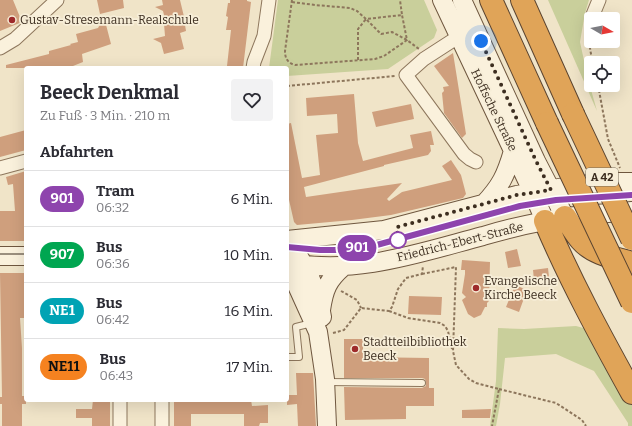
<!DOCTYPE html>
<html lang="de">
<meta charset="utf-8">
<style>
body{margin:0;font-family:Bitter,serif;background:#f2f2f3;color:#2b2b33;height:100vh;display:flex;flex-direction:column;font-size:15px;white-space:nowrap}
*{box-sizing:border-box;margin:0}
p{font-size:13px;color:#7c7c81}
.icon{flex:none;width:22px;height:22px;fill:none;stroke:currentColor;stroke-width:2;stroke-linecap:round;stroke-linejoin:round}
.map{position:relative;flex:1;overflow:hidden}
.side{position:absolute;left:24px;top:66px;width:265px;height:336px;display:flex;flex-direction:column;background:#fff;border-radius:4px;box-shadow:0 4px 16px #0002}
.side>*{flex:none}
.badge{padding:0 8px;border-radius:13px;font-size:14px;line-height:26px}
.needle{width:26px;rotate:99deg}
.controls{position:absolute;left:584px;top:12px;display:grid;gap:8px}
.controls a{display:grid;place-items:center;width:36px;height:36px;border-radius:4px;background:#fff;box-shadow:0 4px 16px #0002;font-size:20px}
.you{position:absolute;width:20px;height:20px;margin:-10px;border:3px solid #fff;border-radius:50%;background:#1a73e8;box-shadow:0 0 0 6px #1a73e833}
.map>.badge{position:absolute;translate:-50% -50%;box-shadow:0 0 0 2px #fff}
h2{padding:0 16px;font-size:15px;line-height:36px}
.round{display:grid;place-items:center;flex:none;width:42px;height:42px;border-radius:4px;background:#f2f2f3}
.overview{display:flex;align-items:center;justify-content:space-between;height:68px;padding:0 16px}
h1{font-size:19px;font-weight:700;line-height:30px}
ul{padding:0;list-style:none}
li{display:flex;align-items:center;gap:12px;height:56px;padding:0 16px;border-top:1px solid #e1e1e2}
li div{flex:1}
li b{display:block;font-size:15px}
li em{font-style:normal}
li .badge{min-width:44px;font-weight:700;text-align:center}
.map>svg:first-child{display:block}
</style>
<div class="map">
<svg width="632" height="426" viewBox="0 0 632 426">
<rect width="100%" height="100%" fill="#f0e4c8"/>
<path fill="#c9cf9b" d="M 278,0 L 424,0 L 437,30 L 434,38 L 388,69 L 287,76 L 287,68 L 269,68 Z
M 548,0 L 589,0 L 585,13 L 580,42 L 588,79 L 597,111 Z
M 576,326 L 587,329 L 632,404 L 632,426 L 628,426 L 628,423 L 594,371 L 556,354 L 505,358 L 500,404 L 496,426 L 490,426 L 496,381 L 498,328 L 524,329 Z"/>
<path fill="#cf9f7d" d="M 0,0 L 13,0 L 22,22 L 0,31 Z
M 97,0 L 123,0 L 124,8 L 100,14 Z
M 162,0 L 180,0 L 186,25 L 185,25 L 186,31 L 180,33 L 184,49 L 164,54 L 161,43 L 153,39 L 165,36 L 164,24 L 166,23 L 163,11 L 155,7 L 163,5 Z
M 230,0 L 247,0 L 247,1 L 251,2 L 243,68 L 227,66 L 231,30 L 226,30 L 228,17 L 226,16 L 228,3 L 230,3 Z
M 104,17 L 111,44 L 82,54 L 83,62 L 73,66 L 73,68 L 6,68 L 6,65 L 49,54 L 49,51 L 71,45 L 70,44 L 78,42 L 76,34 L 98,28 Z
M 453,53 L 466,134 L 462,138 L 444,113 L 442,93 L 444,91 L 443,87 L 449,86 L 434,66 Z
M 354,94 L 358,143 L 363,161 L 413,148 L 410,135 L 431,131 L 434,145 L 430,145 L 431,151 L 428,155 L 384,165 L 384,166 L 304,187 L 306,197 L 402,183 L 387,199 L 389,201 L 402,192 L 452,180 L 442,166 L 451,160 L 461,175 L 466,194 L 463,198 L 391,215 L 352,220 L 297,225 L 294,222 L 287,191 L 287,124 L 291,123 L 302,178 L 320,175 L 316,135 L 338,133 L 337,114 L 307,116 L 306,98 Z
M 411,104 L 414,119 L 376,127 L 372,112 Z
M 26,130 L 26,150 L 0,157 L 0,137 Z
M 26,171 L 26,241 L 0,241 L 0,211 L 15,211 L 13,184 L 8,185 L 6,177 Z
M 517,249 L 521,266 L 508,268 L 505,252 Z
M 462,260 L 490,262 L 489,301 L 487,303 L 487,307 L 485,307 L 481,315 L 474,318 L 468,314 L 462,300 L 466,297 L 462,293 L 465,274 L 465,270 L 461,270 Z
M 548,268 L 549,277 L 534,280 L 533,270 Z
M 0,273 L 26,273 L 26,318 L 20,318 L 22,348 L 22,396 L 26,396 L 26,404 L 22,404 L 22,426 L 2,426 L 2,404 L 0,404 L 0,397 L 2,397 Z
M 515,285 L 527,290 L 519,312 L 506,307 Z
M 409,296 L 442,297 L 441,315 L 408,314 Z
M 344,339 L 363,339 L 363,357 L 429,358 L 429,388 L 434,388 L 434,406 L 406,406 L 406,419 L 345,420 L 344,387 L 422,388 L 426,386 L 426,383 L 425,379 L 422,378 L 344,378 Z
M 296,373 L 313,373 L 316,426 L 298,426 L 297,404 L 287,405 L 287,395 L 297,395 Z
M 93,400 L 110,400 L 110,426 L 92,426 L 92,418 L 76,418 L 76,409 L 92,409 Z
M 174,400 L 192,400 L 192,402 L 215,402 L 215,400 L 251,400 L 252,406 L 268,405 L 268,423 L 260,423 L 259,426 L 244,426 L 244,414 L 191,414 L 191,426 L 174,426 Z
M 491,409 L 490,418 L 462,418 L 462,410 Z"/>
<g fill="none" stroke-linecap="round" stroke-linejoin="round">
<g stroke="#8d765c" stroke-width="8">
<path id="lane" d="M 287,357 L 299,357 L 296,327 L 312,323
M 327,382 L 422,383"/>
</g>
<g stroke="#8d765c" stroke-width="15">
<path id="street" d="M 592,17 L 599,0
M 458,37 L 424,59 L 406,75 L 464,154 L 470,159 L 476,162
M 0,48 L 15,39 L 57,0
M 253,68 L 254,62 L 264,36 L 269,0
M 0,168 L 26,161
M 120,400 L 120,426
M 162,400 L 162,426"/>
</g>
<g stroke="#6f573f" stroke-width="20">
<path id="secondary" d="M 442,0 L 533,193 L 545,221
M 462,0 L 536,161 L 565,217
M 483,205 C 501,186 506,175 513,151
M 287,240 L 384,230 L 517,195 L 565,187 L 609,182 L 632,182
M 287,254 L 294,279 L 318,332 L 325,379 L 327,426
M 0,256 L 26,256
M 299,257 C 310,274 319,297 322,317
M 287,262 C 354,276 419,253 483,236 C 503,230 524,225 545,221 C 573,214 603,214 632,211
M 321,310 C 324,289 328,280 343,267"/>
</g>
<g stroke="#5b4430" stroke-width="24">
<path id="highway" d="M 491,0 L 547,123
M 522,0 L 573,114
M 565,217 C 570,224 575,233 581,240 C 593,254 615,258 632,263
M 545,221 C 570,280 601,337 632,393"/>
</g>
<path stroke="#8d765c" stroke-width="2" stroke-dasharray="3 2" stroke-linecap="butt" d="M 292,0 L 285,51 C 285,59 288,63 295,65 L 375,59 L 384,56 L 407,40 L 402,15
M 292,2 L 315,5 L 350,8 L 357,11 L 366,19 L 402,15 L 400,0
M 590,27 C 588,40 590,50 593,63
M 358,60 L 358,29 L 366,19 L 381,34 L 392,32 L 407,40 L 419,49
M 598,85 L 608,139 L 620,168
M 287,86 L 395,76
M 422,274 L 456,267 L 453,351 L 456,365 L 469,379 L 476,383 L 499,389 L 492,426
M 341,291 L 357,300 L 361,308
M 389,311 L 408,318 L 440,323 L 445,326 L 448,331 L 452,349
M 333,333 L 344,330 L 361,308 L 389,311 L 392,307 L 398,289 L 406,278 L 422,274 L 423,266
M 499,389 L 556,403 L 582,420 L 586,426"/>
<use href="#lane" stroke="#faf1dc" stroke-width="6"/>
<use href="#street" stroke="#faf1dc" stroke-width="13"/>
<use href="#secondary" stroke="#faf1dc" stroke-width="18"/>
<use href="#highway" stroke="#e0a458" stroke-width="22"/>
<path stroke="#3d2e20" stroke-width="1" d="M 287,246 L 320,250 L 339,250 L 373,246 L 520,206 L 556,200 L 632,195
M 0,254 L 26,254"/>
<g stroke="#5b4430" stroke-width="24" stroke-linecap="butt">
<path id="highway-bridge" d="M 573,114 L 632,239
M 547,123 L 632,302"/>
</g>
<use href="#highway-bridge" stroke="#e0a458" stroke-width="22"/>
</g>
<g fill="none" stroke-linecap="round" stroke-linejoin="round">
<g stroke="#fff" stroke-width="9">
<path id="line" d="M 287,247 L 320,250 L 339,250 L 373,246 L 520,206 L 556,200 L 632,195"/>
</g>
<use href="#line" stroke="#8e44ad" stroke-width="6"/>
<path stroke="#3d2e20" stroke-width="4" stroke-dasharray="0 7.2" d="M 398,240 L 397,227 L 517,195 L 551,190 L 536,161 L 481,41"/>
</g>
<g fill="#9e2a2b" stroke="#f7eed8" stroke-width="1.5">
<circle cx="12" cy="20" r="4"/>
<circle cx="476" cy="288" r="4"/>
<circle cx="355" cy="349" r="4"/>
</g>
<circle fill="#fff" stroke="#8e44ad" stroke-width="2" cx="398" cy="240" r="8"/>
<g text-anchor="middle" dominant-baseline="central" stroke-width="3.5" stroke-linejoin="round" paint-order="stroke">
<rect fill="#f7eed8" stroke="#756857" stroke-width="1" x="586" y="168" width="32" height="18" rx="3"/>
<g font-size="11" font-weight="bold" fill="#3d2e20">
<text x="602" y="177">A 42</text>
</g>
<g font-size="12" fill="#3d2e20" stroke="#f7eed8" text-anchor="start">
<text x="20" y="20">Gustav-Stresemann-Realschule</text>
<text x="484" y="281">Evangelische<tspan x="484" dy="14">Kirche Beeck</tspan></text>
<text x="363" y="342">Stadtteilbibliothek<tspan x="363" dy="14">Beeck</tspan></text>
</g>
<g font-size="12" fill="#3d2e20" stroke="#f7eed8">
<text transform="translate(494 110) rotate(64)">Hoffsche Straße</text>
<text transform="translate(460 242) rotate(-14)">Friedrich-Ebert-Straße</text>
</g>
</g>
</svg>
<div class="controls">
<a><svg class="needle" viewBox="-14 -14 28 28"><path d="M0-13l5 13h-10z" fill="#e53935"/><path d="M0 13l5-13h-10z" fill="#7c7c81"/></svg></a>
<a><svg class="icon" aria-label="locate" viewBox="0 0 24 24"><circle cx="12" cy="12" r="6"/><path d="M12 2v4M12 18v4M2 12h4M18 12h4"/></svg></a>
</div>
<div class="you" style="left:481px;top:41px"></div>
<b class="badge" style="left:357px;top:248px;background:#8e44ad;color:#fff">901</b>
<section class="side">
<div class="overview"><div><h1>Beeck Denkmal</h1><p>Zu Fuß · 3 Min. · 210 m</p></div><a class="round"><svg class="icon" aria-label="heart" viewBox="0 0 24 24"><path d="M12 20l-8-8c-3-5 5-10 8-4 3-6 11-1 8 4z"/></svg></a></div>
<h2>Abfahrten</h2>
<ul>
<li><span class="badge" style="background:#8e44ad;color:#fff">901</span><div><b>Tram</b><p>06:32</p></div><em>6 Min.</em></li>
<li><span class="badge" style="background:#00a651;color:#fff">907</span><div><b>Bus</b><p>06:36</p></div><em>10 Min.</em></li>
<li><span class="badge" style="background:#00a3b4;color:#fff">NE1</span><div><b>Bus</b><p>06:42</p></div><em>16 Min.</em></li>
<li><span class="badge" style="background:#f58220;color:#111">NE11</span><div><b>Bus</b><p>06:43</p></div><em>17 Min.</em></li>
</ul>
</section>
</div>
